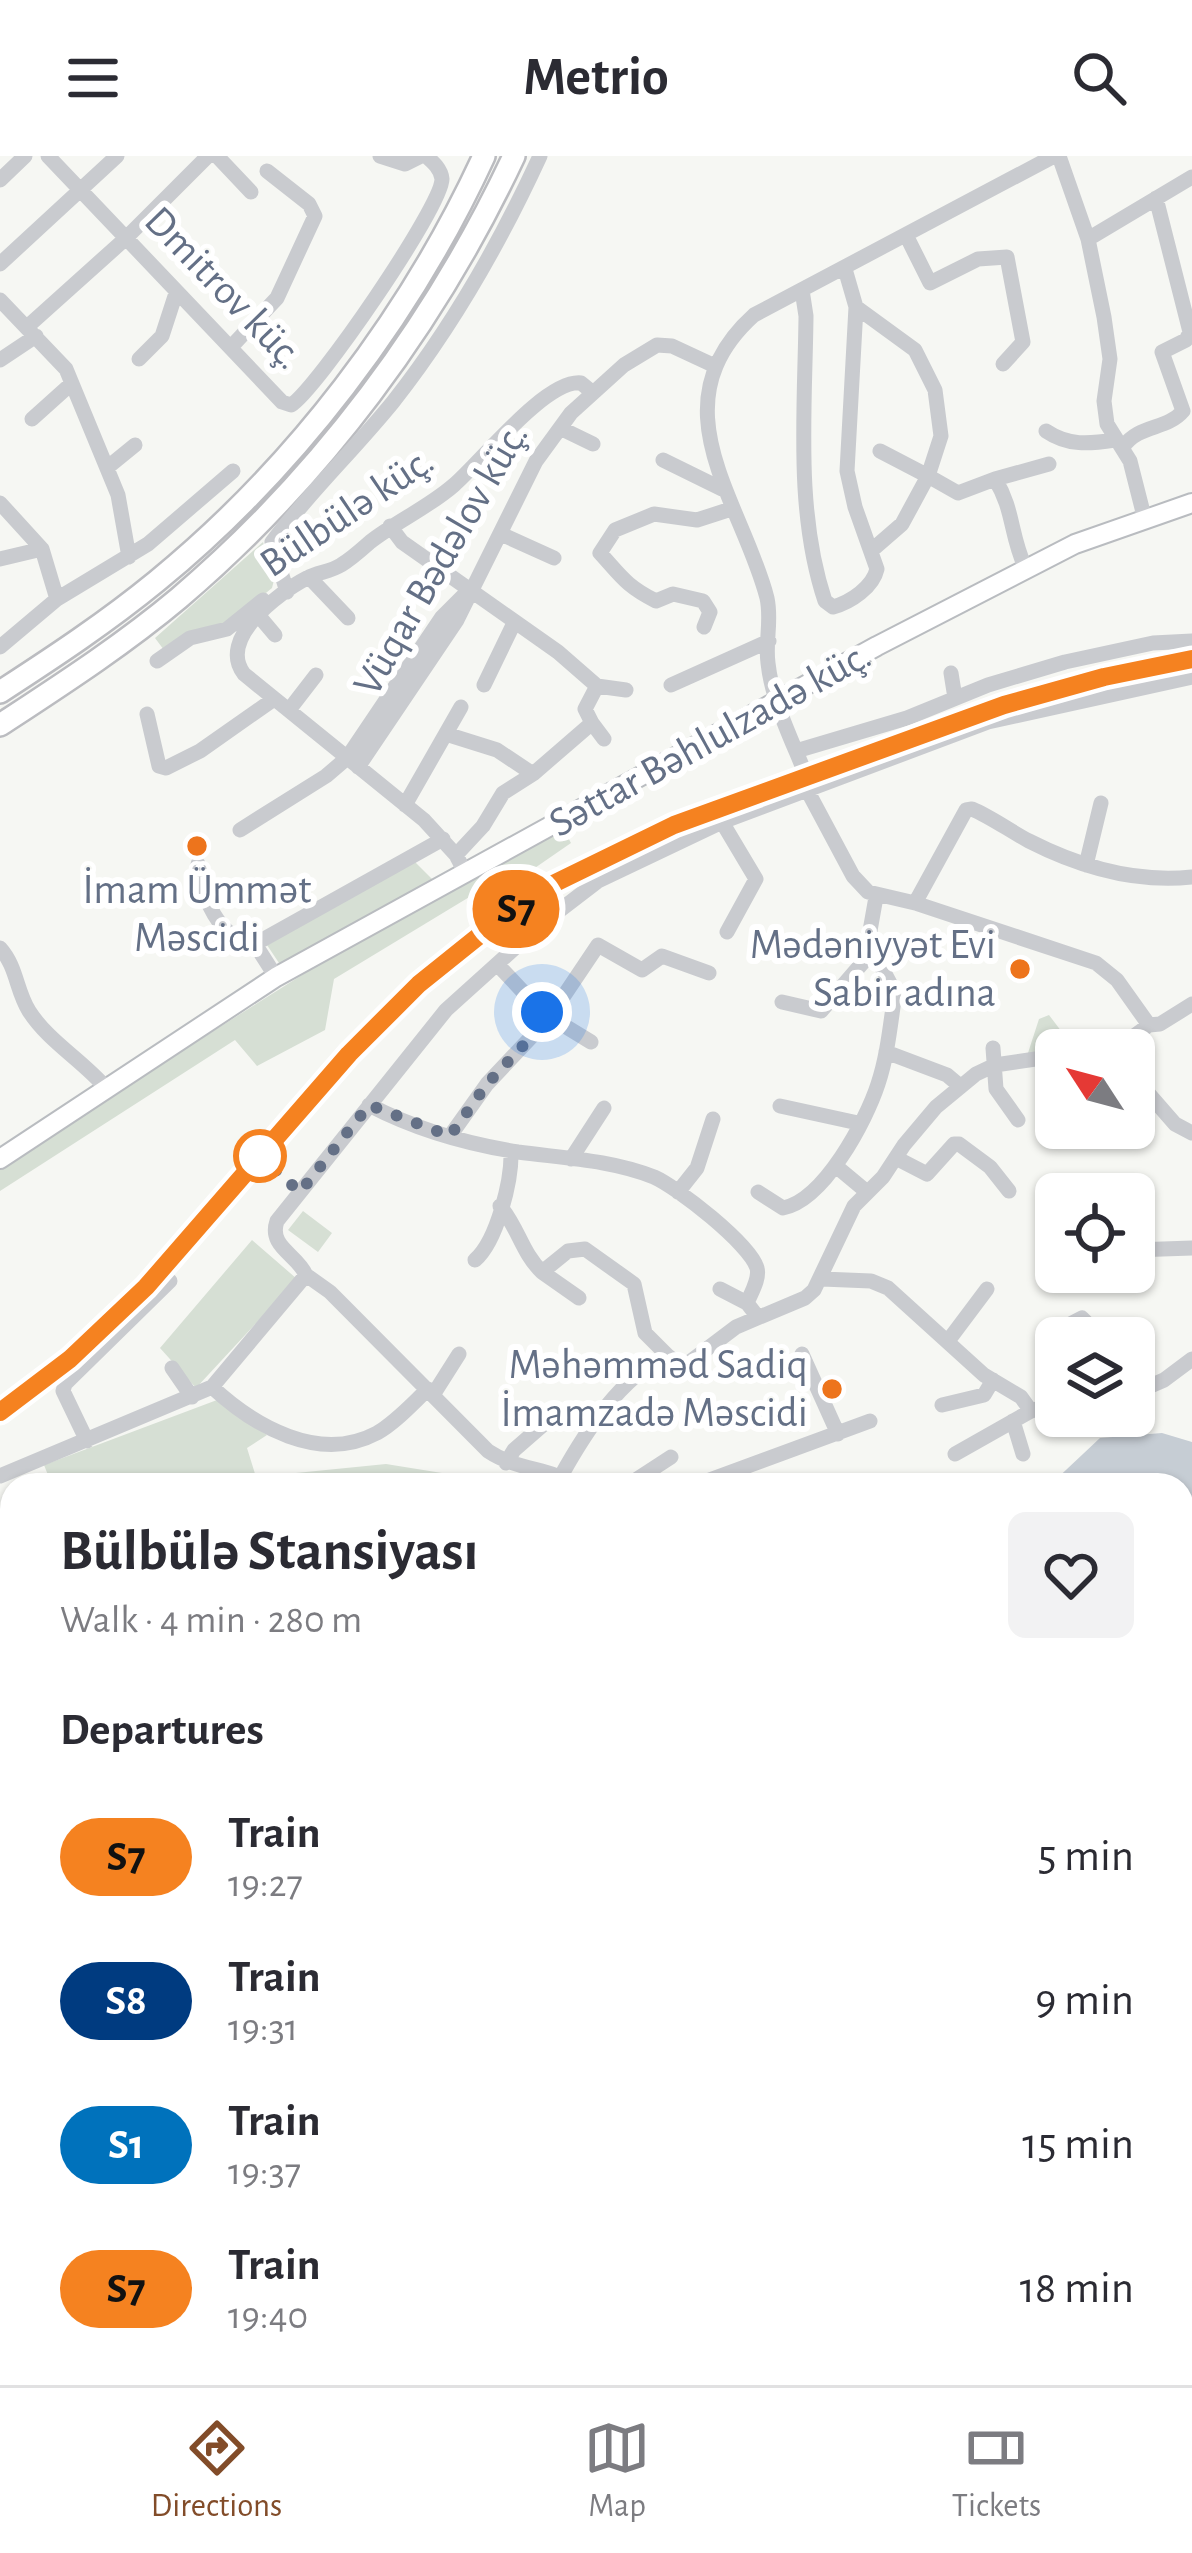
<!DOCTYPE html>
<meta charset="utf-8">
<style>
body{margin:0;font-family:"Alegreya Sans",sans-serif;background:#f2f2f3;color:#2b2b33;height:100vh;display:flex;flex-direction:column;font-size:45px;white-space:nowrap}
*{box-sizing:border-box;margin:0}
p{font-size:39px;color:#7c7c81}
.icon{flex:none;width:66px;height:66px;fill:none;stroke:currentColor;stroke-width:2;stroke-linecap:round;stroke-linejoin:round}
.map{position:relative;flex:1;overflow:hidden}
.panel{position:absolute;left:0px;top:1317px;width:1194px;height:912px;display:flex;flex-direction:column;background:#fff;border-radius:36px 36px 0 0;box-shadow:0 3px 9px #0004}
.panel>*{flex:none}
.badge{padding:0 24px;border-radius:39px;font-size:42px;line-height:78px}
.needle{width:78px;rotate:306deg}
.controls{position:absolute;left:1035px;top:873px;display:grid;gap:24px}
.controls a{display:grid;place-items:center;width:120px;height:120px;border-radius:18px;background:#fff;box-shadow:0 3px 9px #0004;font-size:60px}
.you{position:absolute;width:60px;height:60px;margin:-30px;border:9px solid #fff;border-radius:50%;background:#1a73e8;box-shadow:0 0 0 18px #1a73e833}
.map>.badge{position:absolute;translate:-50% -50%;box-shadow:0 0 0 6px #fff}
h2{padding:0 60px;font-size:45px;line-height:108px}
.round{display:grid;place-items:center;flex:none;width:126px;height:126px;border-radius:18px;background:#f2f2f3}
.overview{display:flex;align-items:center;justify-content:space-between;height:204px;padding:0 60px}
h1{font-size:57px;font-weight:700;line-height:90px}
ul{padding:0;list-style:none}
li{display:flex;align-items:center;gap:36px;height:144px;padding:0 60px}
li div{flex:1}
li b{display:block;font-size:45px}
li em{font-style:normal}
li .badge{min-width:132px;font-weight:700;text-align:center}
header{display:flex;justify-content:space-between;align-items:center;height:156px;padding:0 60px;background:#fff;font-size:54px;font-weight:700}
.menu{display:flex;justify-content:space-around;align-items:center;height:168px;border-top:3px solid #e1e1e2;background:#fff;font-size:33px;color:#7c7c81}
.menu a{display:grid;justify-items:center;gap:6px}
.menu .current{color:#824c29}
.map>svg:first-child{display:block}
</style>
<header><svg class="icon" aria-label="menu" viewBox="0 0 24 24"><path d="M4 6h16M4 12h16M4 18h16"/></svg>Metrio<svg class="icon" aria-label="search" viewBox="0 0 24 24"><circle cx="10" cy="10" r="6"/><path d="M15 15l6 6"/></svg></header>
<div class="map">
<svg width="1192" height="2229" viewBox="0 0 1192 2229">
<rect width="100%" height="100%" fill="#f6f7f3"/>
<path fill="#d6dfd4" d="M 263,386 L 274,424 L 272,432 L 223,472 L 164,494 L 155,482 Z
M 564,674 L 571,687 L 487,745 L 471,740 L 334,823 L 325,874 L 257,910 L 235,884 L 0,1035 L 0,1010 L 351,788 Z
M 414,705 L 434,725 L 281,810 L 267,789 Z
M 1049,859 L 1074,892 L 1027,900 L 1039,863 Z
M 303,1055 L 332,1077 L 318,1096 L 288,1074 Z
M 252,1084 L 297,1123 L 196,1232 L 160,1192 Z
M 217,1244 L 267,1279 L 247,1292 L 256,1321 L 386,1308 L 504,1327 L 52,1329 L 44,1309 Z"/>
<path fill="#c6cdd4" d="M 1162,1277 L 1192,1286 L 1192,1895 L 1182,1899 L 1182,1329 L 1050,1329 L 1100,1282 Z"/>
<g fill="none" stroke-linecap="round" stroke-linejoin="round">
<g stroke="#b9bcc0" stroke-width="22">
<path id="major" d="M 0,1003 L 276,821 L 877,490 L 1075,388 L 1192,347"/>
</g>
<g stroke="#bbbcc0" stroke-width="26">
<path id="highway" d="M 0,536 C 54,501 107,466 157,425 C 294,313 410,161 484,0
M 0,569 C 61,529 123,489 179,442 C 321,321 435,168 514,0"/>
</g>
<path stroke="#c9cbcf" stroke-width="15" d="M 48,0 L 282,246 L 291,249 C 316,234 442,51 442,23 C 441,13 433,6 426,0
M 217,0 L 251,36
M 380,0 L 405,8 L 421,0
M 1054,0 L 754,159 C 654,249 742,345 767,442 C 772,465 765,485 768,507 C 772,546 793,586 807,622 L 806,632 L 853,720 L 868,736 L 915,747 L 1096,807 L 1117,824 L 1149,869
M 1059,0 L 1088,83 L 1104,161 L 1110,203 L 1104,245 L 1107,268 L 1130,305 L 1145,364
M 0,24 L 25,0
M 906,79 L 930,127 L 978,103 L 1007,101 L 1023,186 L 1003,208
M 1088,83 L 1192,21
M 0,108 L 117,0
M 845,113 L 856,151 L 915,194 L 935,234 L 941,280 L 928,320 L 958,337 L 995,323 C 1014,354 1010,378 1025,411
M 802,134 L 806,160 C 805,254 795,355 825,445 L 833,451 C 851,446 873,431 877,413 L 855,351 L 847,315 L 856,151
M 0,144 L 66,213 L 118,339 L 129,401
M 27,171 L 125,83 L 208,0
M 232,190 L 277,142 L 315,60 L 309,48 L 267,15
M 139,203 L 162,180 L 176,137
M 0,204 L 36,180
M 32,263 L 71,228
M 560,272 L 593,288
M 1046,275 C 1068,290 1089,288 1115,284
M 1123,291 C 1139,268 1167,274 1183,255 L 1162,196 L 1186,184 L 1190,176 L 1156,42
M 663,304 L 722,333
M 108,311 L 135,289
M 995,323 L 1049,308
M 0,347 L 42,393 L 57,443
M 390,370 L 402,386 L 558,496 L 597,530 L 585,553 L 592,567 L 533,618 L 503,637 L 483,670 L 456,699
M 501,378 L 554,402
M 872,394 L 902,368 L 928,320 L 880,295
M 0,403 L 42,393
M 309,421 L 348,462
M 287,436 L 272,386 C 309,337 354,294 393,246 C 452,171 500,87 540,0
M 259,460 L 275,479
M 704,471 L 710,456 L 703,445 L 673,438 L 656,445 C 626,430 621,420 600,397 L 615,374 L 654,358 L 697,364 L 731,353
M 0,491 L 57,443 L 148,388 L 233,315
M 157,505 L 190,482 L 227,473 L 263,444
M 951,517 L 955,542
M 484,529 L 514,467
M 671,529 L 769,485
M 597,530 L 626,534
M 289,554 L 316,519
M 147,558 L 159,610 L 166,612 L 200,595 L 274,543
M 592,567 L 604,583
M 446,578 L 497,594 L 533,618
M 796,595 L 907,562 L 988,529 L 1065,506 L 1153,487 L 1192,485
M 358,611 L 457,464 L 536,305 L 571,257 L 624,209 L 657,189 L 672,190 L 715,210
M 405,649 L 461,551
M 722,666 L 756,723 L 727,776
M 240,674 L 326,620 L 347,602 L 442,461 L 463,440
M 198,708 C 202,741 218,783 255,788 L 443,683
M 1086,709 L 1101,647
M 466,718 L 456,699 L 424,664 L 244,518 C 217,483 278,437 307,422 C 318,416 330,416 341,409 C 351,403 361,394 370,386 C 397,365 429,351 454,329 C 481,306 546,223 581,227 L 592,236
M 915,747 L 966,654 L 972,653 C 991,661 1010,675 1029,685 C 1080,711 1135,727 1192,721
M 255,788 L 276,821
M 0,792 C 17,811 16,834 29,855 C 48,885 83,905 106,932
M 497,808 L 542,856 L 591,886
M 782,846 L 821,855 L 871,797
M 993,892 L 996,933 L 1018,964
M 1094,894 L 1130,883 L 1149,869 L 1160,868 L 1192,848
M 886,896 L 947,919 L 960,930
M 1134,921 L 1175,968 L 1192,977
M 369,949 C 415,973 467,988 518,996 C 563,1002 612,1004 654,1021 C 677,1031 750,1088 757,1112 C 760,1123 751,1137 747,1147 L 757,1160
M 780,950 L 858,967
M 450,980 L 487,928 L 549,862 L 598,789 L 642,814 L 662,800 L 709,817
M 896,1002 L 927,1018 L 954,988 L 959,988 L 990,1011 L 1009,1035
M 571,1003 L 604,952
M 837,1011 L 867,1036
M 678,1036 L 697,1012 L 713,963
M 758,1036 L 783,1052 C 824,1044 866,965 878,928 C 887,901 890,872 894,844 L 892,831 L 868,786 L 876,741
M 500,1050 C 518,1071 522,1097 542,1116 L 568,1095 L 585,1093 L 634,1128 L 645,1177 L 667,1199
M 1134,1094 L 1192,1092
M 475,1104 C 497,1085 512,1024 511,995
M 542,1116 L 579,1142
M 306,1119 L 330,1136 L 488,1295 C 518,1315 552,1312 574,1329
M 1110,1121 L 1112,1116
M 822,1123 L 871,1125 L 888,1132 L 984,1219 L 1021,1241 L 1031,1255 L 1056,1247
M 720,1133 L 747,1147
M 1061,1173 L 1082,1162 L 1102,1182
M 948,1185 L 987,1133
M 802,1198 L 838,1278
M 172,1212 L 192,1241
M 212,1231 C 254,1270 319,1308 377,1277 C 396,1266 412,1248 428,1233
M 1134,1237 L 1164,1224 L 1192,1203
M 433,1239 L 459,1198
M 942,1249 L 984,1239 L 993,1224
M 1013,1265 L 1023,1298
M 87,1285 L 63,1235 L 65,1228 L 170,1125
M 955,1298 L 1031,1255
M 506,1307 L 514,1294 L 545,1267
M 0,1320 L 212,1231 L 306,1119 C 297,1098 268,1091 277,1065 L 446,854 L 538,771 L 598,725 L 722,666 L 988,566 L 1192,521
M 561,1320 C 586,1275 620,1222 667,1199 L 677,1207 L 687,1208 L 736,1171 L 805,1142 L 814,1134 L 854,1050 L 883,1021 L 904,989 L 936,951 L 976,918 L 995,909 L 1056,900
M 628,1329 L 671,1301
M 696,1329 L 870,1265
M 0,1466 L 12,1489
M 0,1662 L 12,1652
M 0,1713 L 12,1732
M 0,1927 L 12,1920
M 0,1954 L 12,1972
M 1182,1997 L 1192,1994
M 0,2025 L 12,2041
M 1182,2068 L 1192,2068
M 1182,2187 L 1192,2185
M 229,2217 L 236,2229
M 0,2227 L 26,2218 L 154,2217
M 967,2229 L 1028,2217"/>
<use href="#major" stroke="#fff" stroke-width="18"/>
<use href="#highway" stroke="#fff" stroke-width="21"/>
<path stroke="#a8acb3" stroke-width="3" stroke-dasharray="18 9" stroke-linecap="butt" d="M 0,1256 L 108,1170 L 180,1093 L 349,898 L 419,828 L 490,771 L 552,729 L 605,699 L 674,669 L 1004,549 L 1104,521 L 1192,503"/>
</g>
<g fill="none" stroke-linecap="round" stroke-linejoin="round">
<g stroke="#fff" stroke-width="27">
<path id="line" d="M 0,1256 L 70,1203 L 146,1131 L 349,898 L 419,828 L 490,771 L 551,729 L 674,669 L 1004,549 L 1104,521 L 1192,503"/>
</g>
<use href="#line" stroke="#f58220" stroke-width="18"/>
<path stroke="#647086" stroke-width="12" stroke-dasharray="0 21.6" d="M 260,1000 L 300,1036 L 369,949 L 450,980 L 487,928 L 549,862 L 542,856"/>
</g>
<g fill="#ed741c" stroke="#fff" stroke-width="4.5">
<circle cx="197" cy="690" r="12"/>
<circle cx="1020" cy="813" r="12"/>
<circle cx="832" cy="1233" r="12"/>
</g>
<circle fill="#fff" stroke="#f58220" stroke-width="6" cx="260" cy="1000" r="24"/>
<g text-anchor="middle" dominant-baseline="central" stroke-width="12" stroke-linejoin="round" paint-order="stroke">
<g font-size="42" fill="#647086" stroke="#fff">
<text transform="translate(224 132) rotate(46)">Dmitrov küç.</text>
<text transform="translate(347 356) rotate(-34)">Bülbülə küç.</text>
<text transform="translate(441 403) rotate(-60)">Vüqar Bədəlov küç.</text>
<text transform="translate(710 583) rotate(-29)">Səttar Bəhlulzadə küç.</text>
</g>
<g font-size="42" fill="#647086" stroke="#fff" text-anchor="end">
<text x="197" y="734" text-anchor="middle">İmam Ümmət<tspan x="197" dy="48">Məscidi</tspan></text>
<text x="996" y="789">Mədəniyyət Evi<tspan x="996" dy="48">Sabir adına</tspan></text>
<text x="808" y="1209">Məhəmməd Sadiq<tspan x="808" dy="48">İmamzadə Məscidi</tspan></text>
</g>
</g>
</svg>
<div class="controls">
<a><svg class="needle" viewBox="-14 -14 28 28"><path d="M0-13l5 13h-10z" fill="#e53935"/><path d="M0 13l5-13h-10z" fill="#7c7c81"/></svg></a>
<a><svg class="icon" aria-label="locate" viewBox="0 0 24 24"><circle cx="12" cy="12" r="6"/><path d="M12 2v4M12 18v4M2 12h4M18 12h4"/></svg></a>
<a><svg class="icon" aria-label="layers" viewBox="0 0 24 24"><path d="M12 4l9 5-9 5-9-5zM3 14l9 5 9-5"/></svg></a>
</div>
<div class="you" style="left:542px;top:856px"></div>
<b class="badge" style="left:516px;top:753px;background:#f58220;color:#111">S7</b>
<section class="panel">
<div class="overview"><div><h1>Bülbülə Stansiyası</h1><p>Walk · 4 min · 280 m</p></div><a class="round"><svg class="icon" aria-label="heart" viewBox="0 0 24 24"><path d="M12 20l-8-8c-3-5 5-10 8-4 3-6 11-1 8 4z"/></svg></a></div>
<h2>Departures</h2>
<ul>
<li><span class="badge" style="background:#f58220;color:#111">S7</span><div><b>Train</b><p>19:27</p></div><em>5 min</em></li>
<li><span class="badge" style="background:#003b80;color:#fff">S8</span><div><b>Train</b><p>19:31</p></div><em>9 min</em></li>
<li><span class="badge" style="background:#0072bc;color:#fff">S1</span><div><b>Train</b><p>19:37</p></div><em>15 min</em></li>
<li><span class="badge" style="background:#f58220;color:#111">S7</span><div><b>Train</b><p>19:40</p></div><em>18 min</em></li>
</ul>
</section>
</div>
<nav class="menu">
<a class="current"><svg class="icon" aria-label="directions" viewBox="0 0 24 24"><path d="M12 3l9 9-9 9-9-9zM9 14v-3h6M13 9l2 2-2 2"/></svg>Directions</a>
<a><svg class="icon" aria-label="map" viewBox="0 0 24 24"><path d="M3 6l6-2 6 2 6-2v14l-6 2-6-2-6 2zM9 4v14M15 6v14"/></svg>Map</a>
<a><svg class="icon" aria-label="tickets" viewBox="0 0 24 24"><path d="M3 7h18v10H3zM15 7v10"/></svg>Tickets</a>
</nav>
